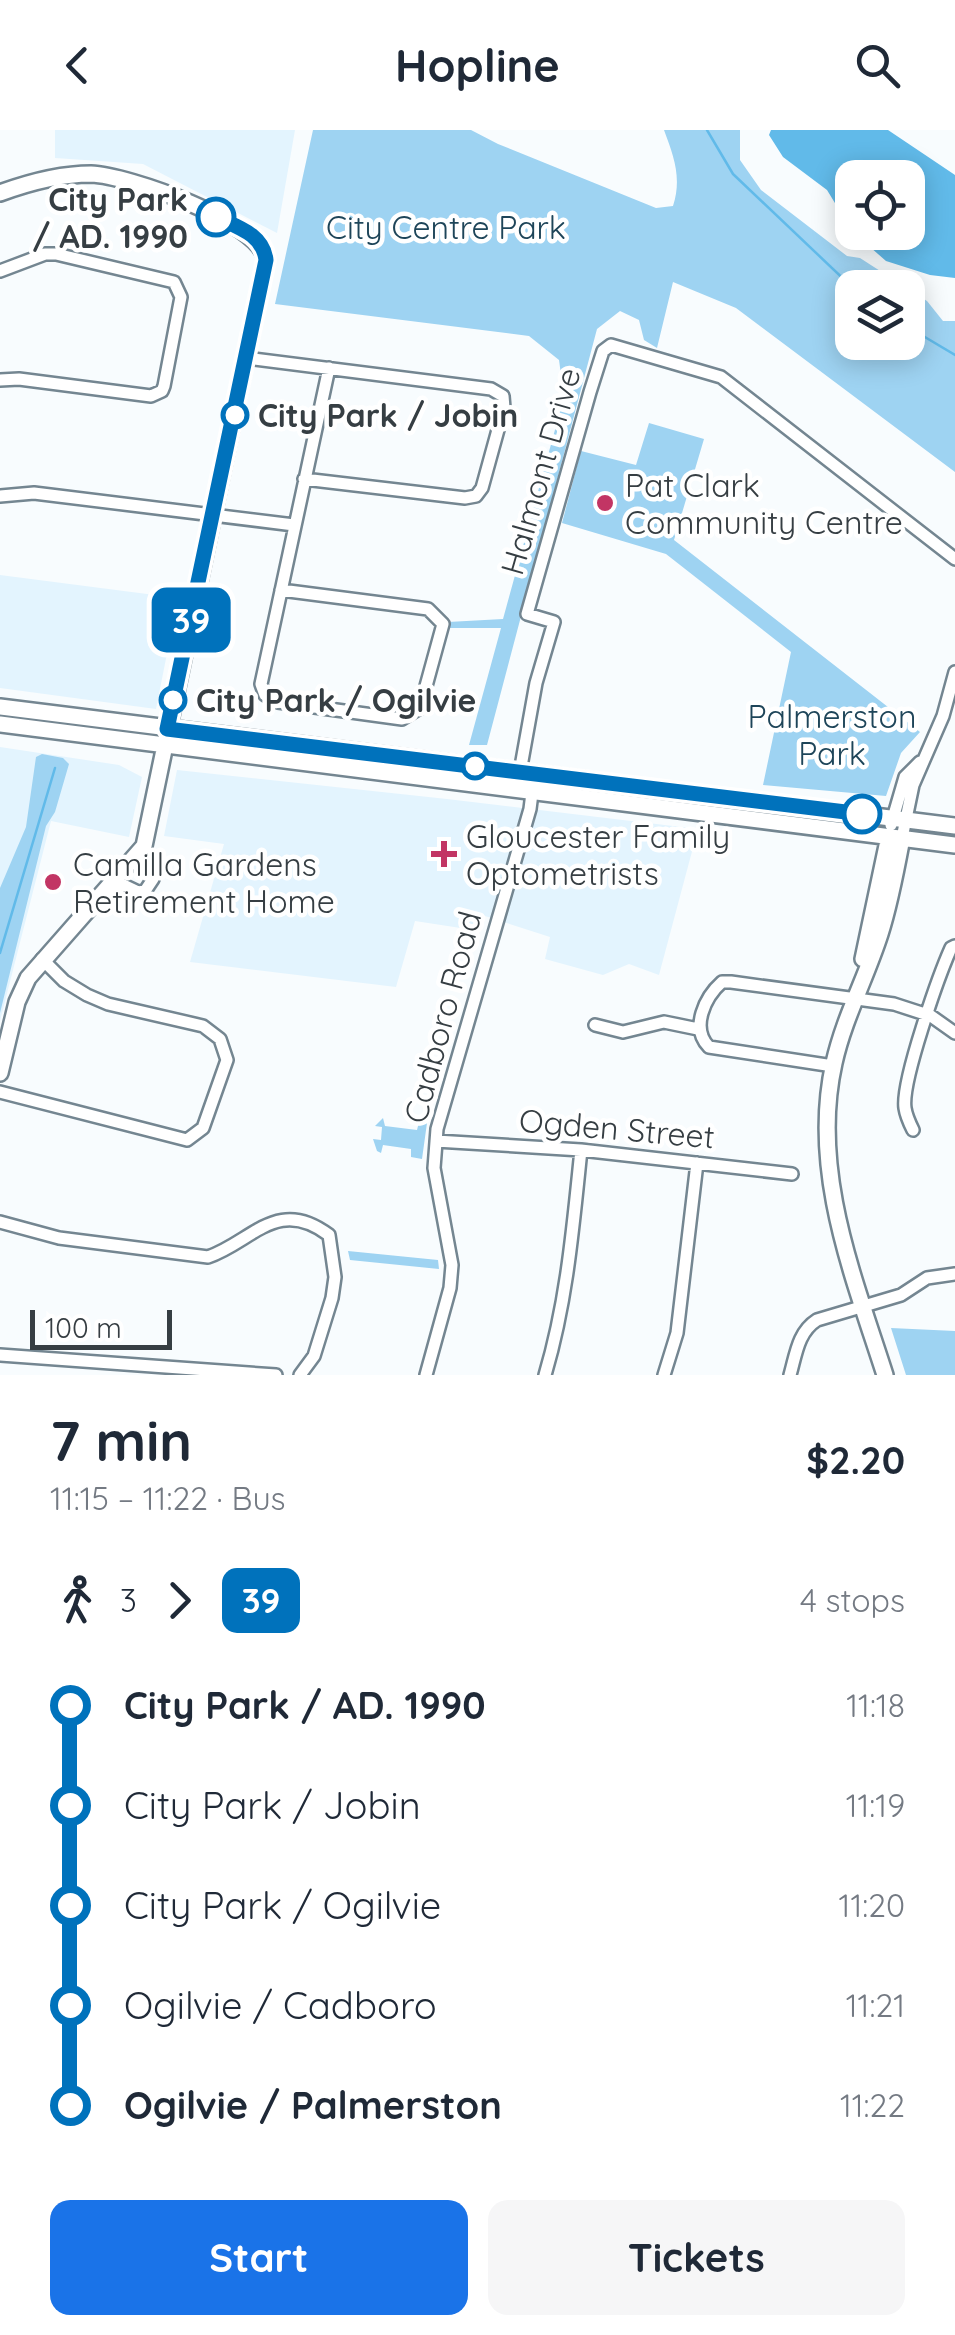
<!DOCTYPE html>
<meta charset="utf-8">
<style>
body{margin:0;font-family:Quicksand,sans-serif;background:#f6f6f7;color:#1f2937;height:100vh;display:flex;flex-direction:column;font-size:38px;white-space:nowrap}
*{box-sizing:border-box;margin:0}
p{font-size:32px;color:#747a83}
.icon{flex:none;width:55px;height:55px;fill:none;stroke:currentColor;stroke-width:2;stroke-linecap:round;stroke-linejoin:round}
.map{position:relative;height:1245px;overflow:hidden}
.details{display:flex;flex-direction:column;background:#fff;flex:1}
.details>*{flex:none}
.badge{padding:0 20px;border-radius:15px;font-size:35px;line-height:65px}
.fabs{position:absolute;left:835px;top:30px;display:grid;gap:20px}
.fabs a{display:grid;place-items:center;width:90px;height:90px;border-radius:20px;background:#fff;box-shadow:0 5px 25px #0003;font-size:50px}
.scale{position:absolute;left:30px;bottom:25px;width:142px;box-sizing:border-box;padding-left:10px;border:5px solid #363e43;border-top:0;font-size:28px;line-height:35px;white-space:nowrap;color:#363e43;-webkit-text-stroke:8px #fff;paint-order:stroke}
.map>.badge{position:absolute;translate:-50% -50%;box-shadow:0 0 0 5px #fff}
.legs{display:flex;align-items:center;gap:15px;height:110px;padding:0 50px;font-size:32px}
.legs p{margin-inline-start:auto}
.summary{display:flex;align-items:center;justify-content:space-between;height:170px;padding:0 50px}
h1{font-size:55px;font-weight:800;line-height:75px}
.cta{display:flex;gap:20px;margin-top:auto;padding:20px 50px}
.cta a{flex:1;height:115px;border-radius:20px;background:#1a73e8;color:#fff;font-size:40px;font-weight:800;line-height:115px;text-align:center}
.cta a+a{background:#f6f6f7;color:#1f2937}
ul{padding:0 50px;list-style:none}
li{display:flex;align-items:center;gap:35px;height:100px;font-size:38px}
li i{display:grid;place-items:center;width:15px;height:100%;margin:0 12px;background:currentColor}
li i::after{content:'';width:25px;height:25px;margin:-12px;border:8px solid;border-radius:50%;background:#fff}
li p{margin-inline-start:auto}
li:first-child i{background:linear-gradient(#0000 50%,currentColor 0)}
li:last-child i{background:linear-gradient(currentColor 50%,#0000 0)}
header{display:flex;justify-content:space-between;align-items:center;height:130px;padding:0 50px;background:#fff;font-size:45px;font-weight:800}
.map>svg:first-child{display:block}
</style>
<header><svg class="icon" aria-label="back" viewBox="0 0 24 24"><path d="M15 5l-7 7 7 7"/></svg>Hopline<svg class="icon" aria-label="search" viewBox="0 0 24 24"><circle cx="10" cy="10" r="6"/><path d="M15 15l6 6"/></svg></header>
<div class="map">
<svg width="955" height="1245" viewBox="0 0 955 1245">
<rect width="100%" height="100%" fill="#f8fcfe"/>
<path fill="#e3f4fe" d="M 55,0 L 295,0 L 277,103 L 143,34 L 55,28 Z
M 0,445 L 178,468 L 156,579 L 0,558 Z
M 0,617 L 119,635 L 142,647 L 129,707 L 51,691 L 0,891 Z
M 177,640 L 447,669 L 698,699 L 659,845 L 629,834 L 603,845 L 545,829 L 550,807 L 485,786 L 480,801 L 415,791 L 396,857 L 190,832 L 224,714 L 164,706 Z"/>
<path fill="#9ed3f2" d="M 313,0 L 471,0 L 498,14 L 656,78 L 673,76 C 682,48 674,27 664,0 L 740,0 L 740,30 L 761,60 L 847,126 L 860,128 L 905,157 L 852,158 L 852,212 L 908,212 L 908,159 L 927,171 L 943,191 L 955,191 L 955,342 L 736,178 L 673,152 L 657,218 L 644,210 L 639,190 L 620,181 L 597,199 L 487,615 L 469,615 L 501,498 L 449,498 L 448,492 L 503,489 L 564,267 L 559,230 L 529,206 L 275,174 Z
M 649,293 L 704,309 L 674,410 L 920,602 L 901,623 L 886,666 L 763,655 L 791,522 L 666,424 L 562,393 L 581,321 L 636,335 Z
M 42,624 L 63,628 L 69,634 L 55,682 L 46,696 L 0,883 L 0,758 L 26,697 L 36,627 Z
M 383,988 L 385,996 L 417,1000 L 419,992 L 427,993 L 422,1029 L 411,1027 L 411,1019 L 383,1015 L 381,1023 L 377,1021 L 373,1009 L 381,1010 L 382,997 L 375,996 Z
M 348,1121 L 438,1130 L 439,1139 L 350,1130 Z
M 891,1198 L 955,1201 L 955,1245 L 906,1245 Z"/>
<path fill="#61bae9" d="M 771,0 L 888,0 L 955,45 L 955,148 L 930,145 L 886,131 L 854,103 L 908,102 L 908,48 L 852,48 L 852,101 L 827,60 L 783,27 L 769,5 Z"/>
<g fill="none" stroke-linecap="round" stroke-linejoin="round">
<path stroke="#61bae9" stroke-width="2.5" d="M 707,0 L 733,44 L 853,158
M 908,197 L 955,225
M 0,823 L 55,638"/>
<g stroke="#748691" stroke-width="16">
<path id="street" d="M 0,141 L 45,124 L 56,124 L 174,152 L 181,167 L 164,256 L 162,261 L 151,266 L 19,249 L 0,250
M 246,228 L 491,259 L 503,266 L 504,278 L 482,358 L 476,366 L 465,368 L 304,349
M 0,366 L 34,363 L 294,395
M 281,460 L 428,479 L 443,494 L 420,578 L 402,589 L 278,572 L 265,565 L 261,554 L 329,238
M 520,642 L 536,553 L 554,492 L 527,484 L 590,262 L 603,221 L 611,215 L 721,247 L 955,429
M 891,695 L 905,647 L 920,632
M 902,708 L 913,655 L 943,586 L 955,542
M 115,751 L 138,762 L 145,761 L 153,749 L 138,726
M 595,895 L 623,902 L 664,892 L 698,899
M 833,936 L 709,917 C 690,898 705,867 722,852 L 731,852 L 894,874 L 931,886 L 955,903
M 0,962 L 187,1010 L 203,998 L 227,930 L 220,909 L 203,896 L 108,874 L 87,865 L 64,851 L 42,829
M 913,1000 C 910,994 906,985 905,978 C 901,952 939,845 951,818 L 955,816
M 436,1011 L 581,1020 L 792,1044
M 0,1092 L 59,1108 L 208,1127 C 252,1112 277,1066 329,1105 L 335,1147 L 332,1168 L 314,1226 L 300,1245
M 0,1225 L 276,1245
M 426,1245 L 450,1158 L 452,1135 L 434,1038 L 437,999 L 530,679 L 532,663
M 545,1245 C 567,1171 573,1097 581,1020
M 664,1245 L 677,1203 L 697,1033
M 790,1245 C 796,1224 798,1202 817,1190 L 901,1165 L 927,1148 L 955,1144"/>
</g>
<g stroke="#748691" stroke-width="20">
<path id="secondary" d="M 0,63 C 30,52 59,44 91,44 C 127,45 261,92 266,130 L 144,716 L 28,848 L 17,872 L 0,943
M 0,577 L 955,696
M 0,594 L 955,715
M 863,829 L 889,706
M 885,1245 C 853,1145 810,1040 834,933 C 844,888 866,848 880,804 C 890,773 896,740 902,708"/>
</g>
<use href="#street" stroke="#fff" stroke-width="11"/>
<use href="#secondary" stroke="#fff" stroke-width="15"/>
</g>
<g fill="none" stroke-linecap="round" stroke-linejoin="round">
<g stroke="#fff" stroke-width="22">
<path id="line-1" d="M 216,87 C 237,97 263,104 266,130 L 167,599 L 862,684"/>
</g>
<use href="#line-1" stroke="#0072bc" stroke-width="15"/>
</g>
<g fill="#fff" stroke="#0072bc" stroke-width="5">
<circle cx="216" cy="87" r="18"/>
<circle cx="235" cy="285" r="12"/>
<circle cx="173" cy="570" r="12"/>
<circle cx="475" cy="636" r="12"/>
<circle cx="862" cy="684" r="18"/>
</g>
<g fill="#c23564" stroke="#fff" stroke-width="4">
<circle cx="605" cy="373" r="10"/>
<path d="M439 709h10v10h10v10h-10v10h-10v-10h-10v-10h10z"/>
<circle cx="53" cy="752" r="10"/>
</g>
<g text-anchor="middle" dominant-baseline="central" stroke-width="9" stroke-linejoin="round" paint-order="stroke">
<g font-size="32" font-weight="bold" fill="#363e43" stroke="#fff" text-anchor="start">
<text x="188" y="69" text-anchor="end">City Park<tspan x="188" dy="37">/ AD. 1990</tspan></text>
<text x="258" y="285">City Park / Jobin</text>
<text x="196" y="570">City Park / Ogilvie</text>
</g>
<g font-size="32" fill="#1e4559" stroke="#fff">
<text x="446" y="97">City Centre Park</text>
<text x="832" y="586">Palmerston<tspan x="832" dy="37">Park</tspan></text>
</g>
<g font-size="32" fill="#363e43" stroke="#fff">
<text transform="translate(540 341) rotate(-74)">Halmont Drive</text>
<text transform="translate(442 887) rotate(-75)">Cadboro Road</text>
<text transform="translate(617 998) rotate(5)">Ogden Street</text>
</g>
<g font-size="32" fill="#363e43" stroke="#fff" text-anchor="start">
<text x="625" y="355">Pat Clark<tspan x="625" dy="37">Community Centre</tspan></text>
<text x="466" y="706">Gloucester Family<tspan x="466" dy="37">Optometrists</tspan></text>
<text x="73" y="734">Camilla Gardens<tspan x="73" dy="37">Retirement Home</tspan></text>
</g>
</g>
</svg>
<div class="fabs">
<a><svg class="icon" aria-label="locate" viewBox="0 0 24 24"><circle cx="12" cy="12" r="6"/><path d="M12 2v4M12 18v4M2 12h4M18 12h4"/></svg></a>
<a><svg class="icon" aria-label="layers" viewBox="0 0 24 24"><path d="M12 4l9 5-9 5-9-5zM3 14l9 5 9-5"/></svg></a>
</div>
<div class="scale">100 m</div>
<b class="badge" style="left:191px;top:490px;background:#0072bc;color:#fff">39</b>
</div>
<section class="details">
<div class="summary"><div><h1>7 min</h1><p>11:15 – 11:22 · Bus</p></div><b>$2.20</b></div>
<div class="legs"><svg class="icon" aria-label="walk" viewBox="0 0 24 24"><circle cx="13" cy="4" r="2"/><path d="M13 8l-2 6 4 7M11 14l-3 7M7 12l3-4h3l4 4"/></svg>3<svg class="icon" aria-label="forward" viewBox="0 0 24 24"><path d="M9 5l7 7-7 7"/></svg><b class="badge" style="background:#0072bc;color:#fff">39</b><p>4 stops</p></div>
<ul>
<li><i style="color:#0072bc"></i><b>City Park / AD. 1990</b><p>11:18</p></li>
<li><i style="color:#0072bc"></i><span>City Park / Jobin</span><p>11:19</p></li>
<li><i style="color:#0072bc"></i><span>City Park / Ogilvie</span><p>11:20</p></li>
<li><i style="color:#0072bc"></i><span>Ogilvie / Cadboro</span><p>11:21</p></li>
<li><i style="color:#0072bc"></i><b>Ogilvie / Palmerston</b><p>11:22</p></li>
</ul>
<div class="cta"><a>Start</a><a>Tickets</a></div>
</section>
